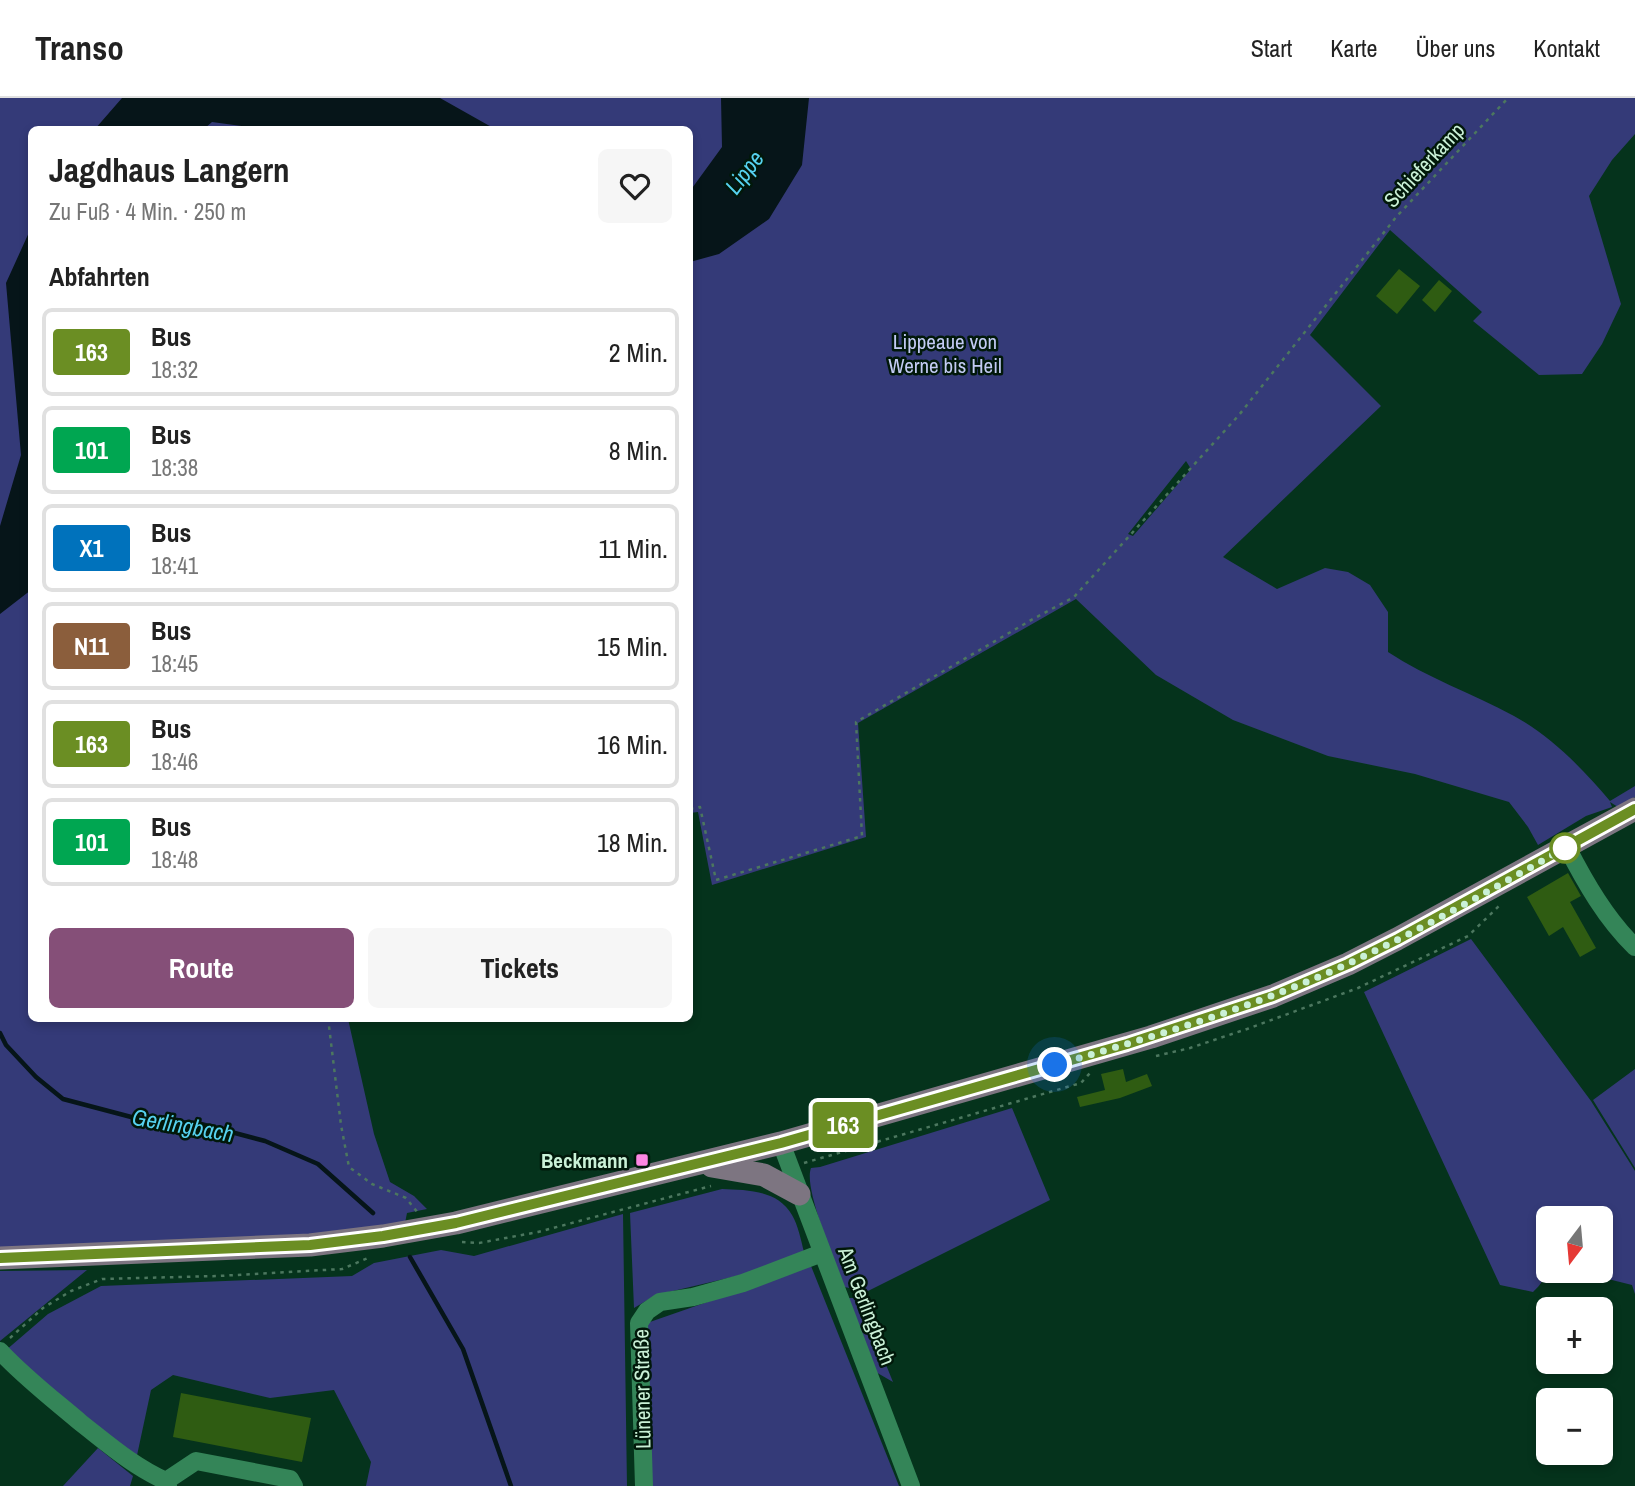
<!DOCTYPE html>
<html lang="de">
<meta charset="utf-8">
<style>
body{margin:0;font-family:"Archivo Narrow",sans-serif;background:#f6f6f6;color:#222;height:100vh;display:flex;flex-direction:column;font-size:26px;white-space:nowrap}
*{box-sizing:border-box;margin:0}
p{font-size:23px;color:#767676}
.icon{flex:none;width:38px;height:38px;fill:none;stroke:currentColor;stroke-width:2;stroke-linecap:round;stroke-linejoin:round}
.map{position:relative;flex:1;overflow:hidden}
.panel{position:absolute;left:28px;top:28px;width:665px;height:896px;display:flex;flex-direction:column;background:#fff;border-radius:10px;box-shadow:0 4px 10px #0003}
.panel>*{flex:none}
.badge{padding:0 14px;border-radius:5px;font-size:24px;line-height:46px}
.needle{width:46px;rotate:196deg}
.fabs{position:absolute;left:1536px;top:1108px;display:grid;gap:14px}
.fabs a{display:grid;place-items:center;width:77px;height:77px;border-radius:10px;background:#fff;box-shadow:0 4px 10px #0003;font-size:35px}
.you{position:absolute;width:35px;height:35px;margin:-18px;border:5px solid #fff;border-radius:50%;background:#1a73e8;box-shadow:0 0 0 10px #1a73e833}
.map>.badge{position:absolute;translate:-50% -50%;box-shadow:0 0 0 4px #fff}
h2{padding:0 21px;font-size:26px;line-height:63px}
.round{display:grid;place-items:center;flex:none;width:74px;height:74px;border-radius:10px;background:#f6f6f6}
.overview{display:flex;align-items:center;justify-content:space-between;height:119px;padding:0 21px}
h1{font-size:33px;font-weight:800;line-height:52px}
.primary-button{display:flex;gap:14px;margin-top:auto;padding:14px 21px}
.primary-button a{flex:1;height:80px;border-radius:10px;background:#854f78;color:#fff;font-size:28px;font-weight:800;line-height:80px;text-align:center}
.primary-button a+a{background:#f6f6f6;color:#222}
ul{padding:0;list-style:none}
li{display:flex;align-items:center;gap:21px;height:88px;margin:0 14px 10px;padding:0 7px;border:4px solid #e0e0e0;border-radius:10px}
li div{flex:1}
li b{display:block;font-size:26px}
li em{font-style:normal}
li .badge{min-width:77px;font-weight:700;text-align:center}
header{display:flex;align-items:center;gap:42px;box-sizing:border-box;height:98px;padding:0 35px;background:#fff;border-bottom:2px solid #e0e0e0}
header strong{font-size:33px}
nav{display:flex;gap:38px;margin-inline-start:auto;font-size:24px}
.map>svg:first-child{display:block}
</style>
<header>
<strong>Transo</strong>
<nav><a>Start</a><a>Karte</a><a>Über uns</a><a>Kontakt</a></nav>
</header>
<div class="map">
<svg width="1635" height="1388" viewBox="0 0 1635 1388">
<rect width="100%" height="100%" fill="#05331c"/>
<path fill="#343a78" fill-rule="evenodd" d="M 0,0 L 1635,0 L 1635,36 L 1612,62 L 1589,98 L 1621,206 L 1602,246 L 1582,276 L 1539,277 L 1473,223 L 1482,214 L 1390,132 L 1310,237 L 1381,308 L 1223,459 L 1277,491 L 1325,470 L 1348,474 L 1370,487 L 1388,514 L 1388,554 C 1427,580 1472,595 1514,618 C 1551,638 1584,672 1610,703 L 1635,688 L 1635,699 L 1618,709 L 1610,704 L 1612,709 L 1586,718 L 1538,747 L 1528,729 L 1509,704 L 1415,676 L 1328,658 L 1233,622 L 1156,577 L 1076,501 L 858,625 L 866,739 L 712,787 L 698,714 L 690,715 L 690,32 L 32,32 L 32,920 L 348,921 L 374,1036 L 390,1084 L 414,1098 L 427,1111 L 407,1115 L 405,1125 L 314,1137 L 0,1150 ZM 1186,363 L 1191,371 L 1133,438 L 1128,436 Z
M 1471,841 L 1591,1003 L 1635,1073 L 1635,1196 L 1632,1187 L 1592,1177 L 1584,1173 L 1601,1172 L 1601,1120 L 1549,1120 C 1549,1150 1556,1173 1533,1194 L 1500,1187 L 1364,894 Z
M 1635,971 L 1635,1070 L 1593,1002 Z
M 1012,1010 L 1050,1102 L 858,1198 L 855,1191 L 844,1189 C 836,1165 803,1090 811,1070 L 820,1069 Z
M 722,1091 C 747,1092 778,1092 792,1117 C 798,1127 801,1142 804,1154 L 741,1177 L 656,1197 L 634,1210 L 630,1115 Z
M 623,1116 L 627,1388 L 366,1388 L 371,1364 L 334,1292 L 270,1300 L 173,1277 L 151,1292 L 136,1362 L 5,1253 L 48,1216 L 101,1188 L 352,1178 L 374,1165 L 441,1152 L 474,1158 Z
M 811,1168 L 899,1388 L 651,1388 L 647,1225 Z
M 87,1172 L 0,1243 L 0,1173 Z
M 847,1200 L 859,1200 L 893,1284 L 874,1273 Z
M 98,1350 L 133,1378 L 130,1388 L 63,1388 Z"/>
<path fill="#061519" d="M 122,0 L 440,0 L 495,31 L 271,32 L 212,24 L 204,31 L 95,31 Z
M 721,0 L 809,0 L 802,67 L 769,121 L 719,156 L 690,164 L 690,93 L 722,49 Z
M 31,130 L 31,492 L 0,516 L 0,428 L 21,357 L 6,185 Z"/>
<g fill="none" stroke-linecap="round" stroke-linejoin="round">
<path stroke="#061519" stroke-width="4.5" d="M 0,935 L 6,947 L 36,979 L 63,1001 L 135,1020 L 201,1026 L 265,1043 L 318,1066 L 373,1115
M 410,1159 L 463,1251 L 511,1388"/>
</g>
<path fill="#2f5c12" d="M 1399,171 L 1420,188 L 1397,216 L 1376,198 Z
M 1439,182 L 1452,193 L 1435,214 L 1422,202 Z
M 1568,775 L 1581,798 L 1570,804 L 1596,850 L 1580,859 L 1563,829 L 1549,838 L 1527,799 Z
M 1123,971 L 1126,984 L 1147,976 L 1152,988 L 1120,1000 L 1080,1009 L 1077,999 L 1105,992 L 1101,976 Z
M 181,1295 L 311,1320 L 302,1364 L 173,1339 Z"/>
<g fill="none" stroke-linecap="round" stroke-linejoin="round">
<path stroke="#4c775f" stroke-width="2.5" stroke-dasharray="3.5 5" stroke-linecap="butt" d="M 690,711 L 700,709 L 716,782 L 862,738 L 856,624 L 1033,521 L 1074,499 L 1239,317 L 1397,118 L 1508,0
M 328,920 L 341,1027 L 349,1069 L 372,1086 L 406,1100 L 418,1115
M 1156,958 L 1190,950 L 1247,931 L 1358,890 L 1468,838 L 1499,808
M 804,1065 L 1081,985 L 1090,975
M 462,1144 L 479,1145 L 538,1134 L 711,1088
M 10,1240 L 43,1210 L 71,1193 L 102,1181 L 218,1178 L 342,1171 L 368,1160"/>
<path stroke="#348558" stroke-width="18" d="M 1567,749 C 1585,784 1606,821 1635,849
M 781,1045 L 911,1388
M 0,1253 C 24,1279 54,1302 81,1325 C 108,1346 134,1369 166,1383 L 168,1388
M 166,1383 L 196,1363 L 290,1381 L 294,1388
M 644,1388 L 639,1225 L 647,1213 L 660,1204 L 693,1199 L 743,1185 L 822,1155"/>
<path stroke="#7d7581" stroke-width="23" d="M 712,1068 L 764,1077 L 799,1096
M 0,1160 L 310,1147 L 383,1138 L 456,1125 L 781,1045 L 1151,939 L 1273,898 L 1348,866 L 1397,841 L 1635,711"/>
</g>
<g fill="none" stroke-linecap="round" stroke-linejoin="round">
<g stroke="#fff" stroke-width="16">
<path id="line" d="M 0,1160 L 310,1147 L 383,1138 L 456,1125 L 781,1045 L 1127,946 L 1273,898 L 1348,866 L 1398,841 L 1635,711"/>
</g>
<use href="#line" stroke="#6b8e23" stroke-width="10"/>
<path stroke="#caf1d7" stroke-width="7" stroke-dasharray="0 12.6" d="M 1055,967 C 1141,942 1228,917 1311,882 C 1399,845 1483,796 1565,750"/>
</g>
<circle fill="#fff" stroke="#6b8e23" stroke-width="3.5" cx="1565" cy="750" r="14"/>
<rect fill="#fd86e2" stroke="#01180a" stroke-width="2.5" x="635" y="1055" width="14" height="14" rx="3.5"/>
<g text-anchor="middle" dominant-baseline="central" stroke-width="5" stroke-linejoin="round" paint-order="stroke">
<g font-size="21" fill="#caf1d7" stroke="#01180a">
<text transform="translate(1424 67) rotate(-47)">Schieferkamp</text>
<text transform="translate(867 1208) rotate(69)">Am Gerlingbach</text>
<text transform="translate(642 1291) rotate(-91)">Lünener Straße</text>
</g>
<g font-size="21" fill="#c3cbf4" stroke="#01180a">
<text x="945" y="243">Lippeaue von<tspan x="945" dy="24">Werne bis Heil</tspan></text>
</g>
<g font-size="21" font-weight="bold" fill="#caf1d7" stroke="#01180a" text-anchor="end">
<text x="628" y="1062">Beckmann</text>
</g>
<g font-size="23" font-style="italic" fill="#56d2ef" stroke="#01180a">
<text transform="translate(744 74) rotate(-53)">Lippe</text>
<text transform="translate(183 1027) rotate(10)">Gerlingbach</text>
</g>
</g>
</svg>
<div class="fabs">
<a><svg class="needle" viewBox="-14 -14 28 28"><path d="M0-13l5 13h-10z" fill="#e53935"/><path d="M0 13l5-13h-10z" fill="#767676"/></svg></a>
<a>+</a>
<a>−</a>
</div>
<div class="you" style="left:1055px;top:967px"></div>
<b class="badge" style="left:843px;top:1027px;background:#6b8e23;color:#fff">163</b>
<section class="panel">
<div class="overview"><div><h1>Jagdhaus Langern</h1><p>Zu Fuß · 4 Min. · 250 m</p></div><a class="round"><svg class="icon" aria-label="heart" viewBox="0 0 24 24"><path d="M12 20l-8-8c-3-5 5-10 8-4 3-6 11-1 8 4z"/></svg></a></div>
<h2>Abfahrten</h2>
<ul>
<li><span class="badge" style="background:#6b8e23;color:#fff">163</span><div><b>Bus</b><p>18:32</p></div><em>2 Min.</em></li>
<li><span class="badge" style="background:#00a651;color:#fff">101</span><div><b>Bus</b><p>18:38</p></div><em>8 Min.</em></li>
<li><span class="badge" style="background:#0072bc;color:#fff">X1</span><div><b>Bus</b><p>18:41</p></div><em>11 Min.</em></li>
<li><span class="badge" style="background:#8b5e3c;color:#fff">N11</span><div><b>Bus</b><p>18:45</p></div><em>15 Min.</em></li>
<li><span class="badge" style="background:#6b8e23;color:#fff">163</span><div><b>Bus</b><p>18:46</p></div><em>16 Min.</em></li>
<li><span class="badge" style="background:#00a651;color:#fff">101</span><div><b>Bus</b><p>18:48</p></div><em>18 Min.</em></li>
</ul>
<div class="primary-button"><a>Route</a><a>Tickets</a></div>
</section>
</div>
